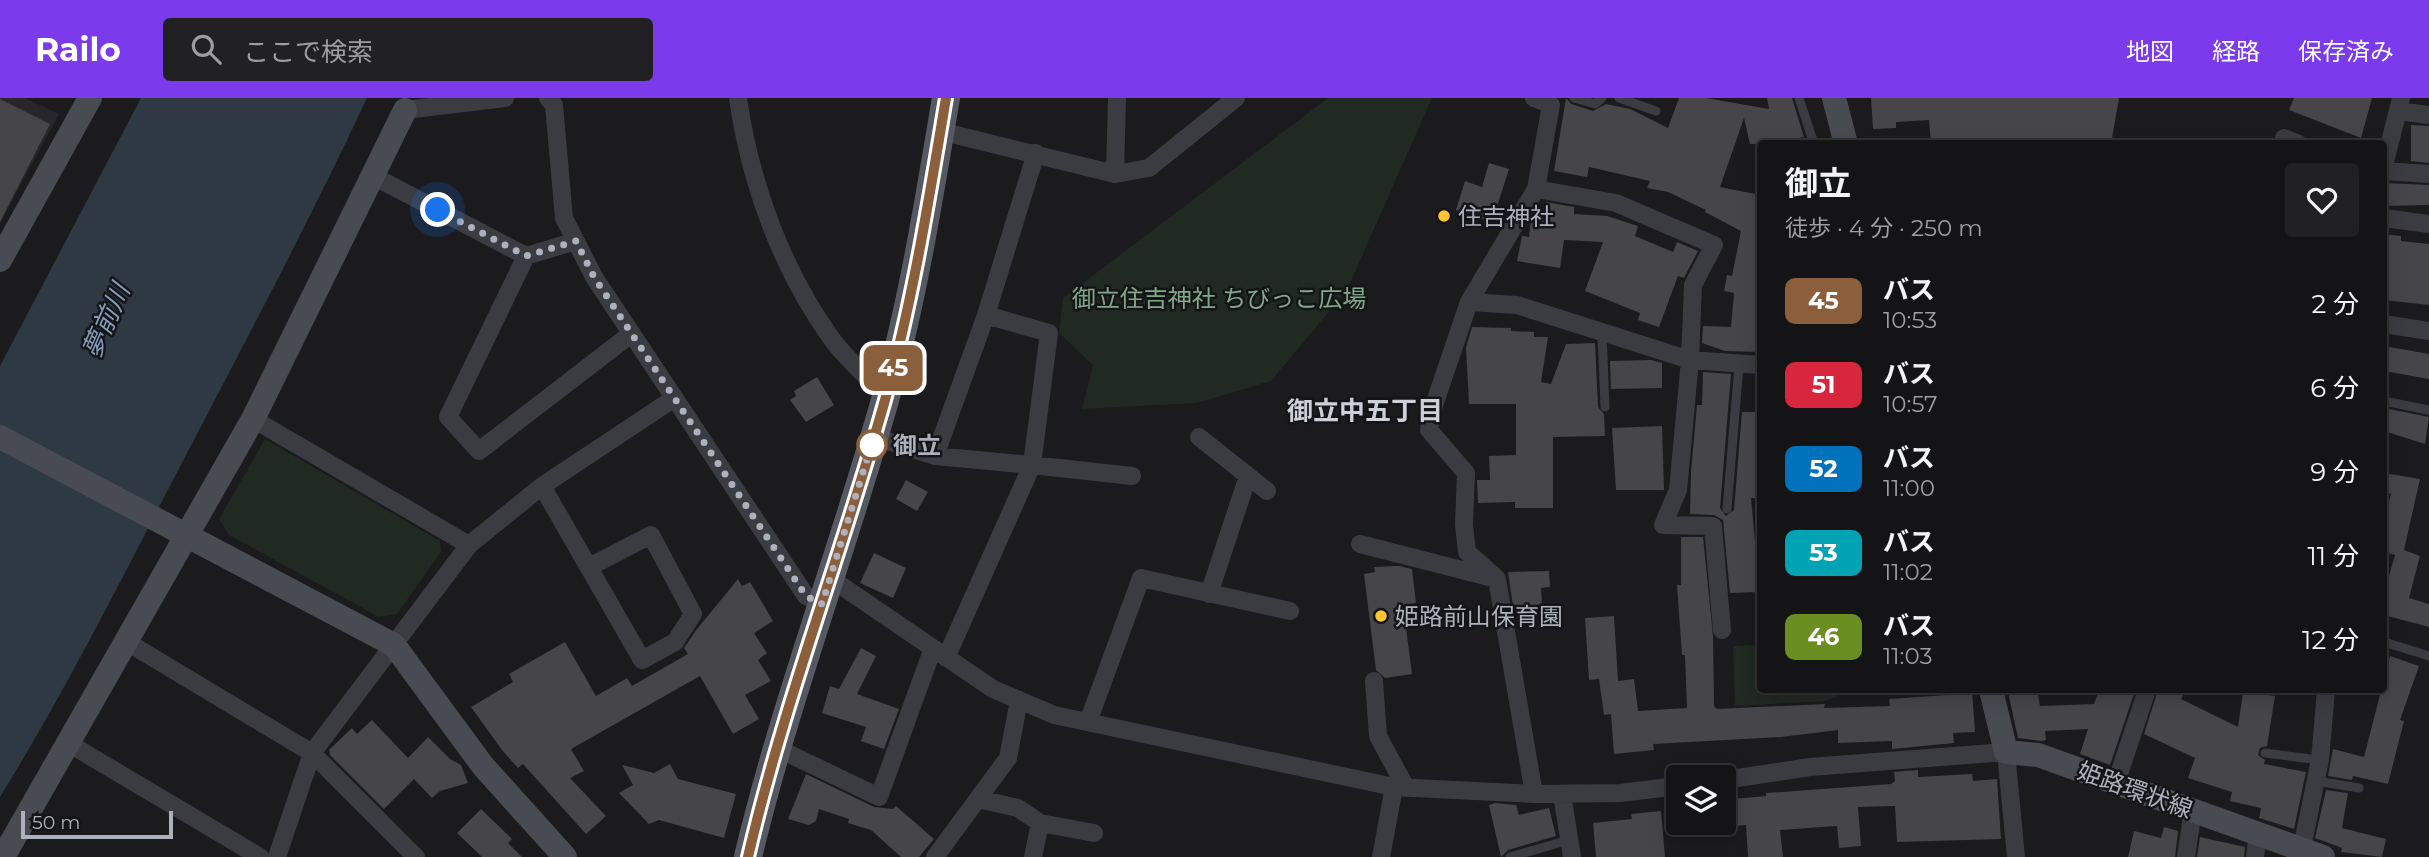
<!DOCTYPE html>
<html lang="ja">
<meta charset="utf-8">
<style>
body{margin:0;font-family:Montserrat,"Noto Sans JP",sans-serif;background:#212123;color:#f1f3f6;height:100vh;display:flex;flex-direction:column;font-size:26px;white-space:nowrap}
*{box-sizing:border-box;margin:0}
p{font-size:23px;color:#9d9ea1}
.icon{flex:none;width:38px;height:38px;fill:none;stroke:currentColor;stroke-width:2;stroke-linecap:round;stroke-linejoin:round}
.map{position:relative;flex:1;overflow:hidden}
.side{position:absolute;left:1757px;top:42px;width:630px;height:553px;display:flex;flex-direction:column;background:#141416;border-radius:7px;box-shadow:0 4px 18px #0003,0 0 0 2px #333335}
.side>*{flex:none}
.badge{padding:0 14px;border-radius:10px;font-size:24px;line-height:46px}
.buttons{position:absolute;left:1666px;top:667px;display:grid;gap:14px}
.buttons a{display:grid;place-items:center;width:70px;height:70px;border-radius:7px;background:#141416;box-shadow:0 4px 18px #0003,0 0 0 2px #333335;font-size:35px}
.scale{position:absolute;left:21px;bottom:18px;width:152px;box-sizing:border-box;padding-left:7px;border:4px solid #acb1bd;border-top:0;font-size:19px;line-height:24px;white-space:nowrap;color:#acb1bd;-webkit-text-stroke:5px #151518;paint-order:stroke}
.you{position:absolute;width:35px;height:35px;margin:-18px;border:5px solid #fff;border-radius:50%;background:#1a73e8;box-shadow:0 0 0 10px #1a73e833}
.map>.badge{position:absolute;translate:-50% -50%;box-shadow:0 0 0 4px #fff}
.round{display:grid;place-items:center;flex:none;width:74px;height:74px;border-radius:7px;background:#212123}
.overview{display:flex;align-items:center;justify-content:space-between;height:119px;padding:0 28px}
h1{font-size:33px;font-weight:700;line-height:52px}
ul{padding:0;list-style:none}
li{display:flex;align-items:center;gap:21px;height:84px;padding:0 28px}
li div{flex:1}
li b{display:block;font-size:26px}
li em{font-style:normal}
li .badge{min-width:77px;font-weight:700;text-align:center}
header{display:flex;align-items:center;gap:42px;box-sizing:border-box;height:98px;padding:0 35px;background:#7c3aed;color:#fff}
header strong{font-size:33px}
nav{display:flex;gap:38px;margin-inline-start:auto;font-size:24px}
.search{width:490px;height:63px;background:#212123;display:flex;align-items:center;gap:18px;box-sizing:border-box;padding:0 24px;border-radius:7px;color:#9d9ea1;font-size:26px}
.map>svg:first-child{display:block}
</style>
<header>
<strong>Railo</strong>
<div class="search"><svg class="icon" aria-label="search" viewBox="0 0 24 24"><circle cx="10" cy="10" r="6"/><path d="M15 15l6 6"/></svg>ここで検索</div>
<nav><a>地図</a><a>経路</a><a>保存済み</a></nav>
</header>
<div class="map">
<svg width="2429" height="759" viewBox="0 0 2429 759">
<rect width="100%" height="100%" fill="#1b1a1d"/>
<path fill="#27262a" d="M 0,0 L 25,0 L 59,16 L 0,125 Z"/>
<path fill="#202922" d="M 1328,0 L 1432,0 L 1347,192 L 1271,283 L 1197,305 L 1082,311 L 1093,267 L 1059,235 L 1063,200 Z
M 265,341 L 440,443 L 441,454 L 397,516 L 379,519 L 229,437 L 219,421 Z
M 1760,547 L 1760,592 L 1852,592 L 1825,603 L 1735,608 L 1733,548 Z"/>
<path fill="#2f3943" d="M 141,0 L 367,0 C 310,122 247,240 185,359 C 125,474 68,589 0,699 L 0,268 Z"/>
<path fill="#45454a" d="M 1566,0 L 1571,6 L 1593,13 L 1606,6 L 1630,11 L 1668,30 L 1679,0 L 1706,0 L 1769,11 L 1767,0 L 1792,0 L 1804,39 L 1789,42 L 1789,46 L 1750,46 L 1744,20 L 1720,89 L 1760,97 L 1760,254 L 1725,253 L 1702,245 L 1703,228 L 1731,229 L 1734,195 L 1724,193 L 1727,177 L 1732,178 L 1741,133 L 1705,114 L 1706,112 L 1668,94 L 1647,90 L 1650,83 L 1589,69 L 1587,79 L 1554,73 Z
M 1871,0 L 2119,0 L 2111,46 L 1931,46 L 1929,22 L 1896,24 L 1896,30 L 1873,31 Z
M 2294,0 L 2372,0 L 2361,40 L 2289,12 Z
M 0,1 L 50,26 L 0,124 Z
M 2411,27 L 2429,28 L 2429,65 L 2411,63 Z
M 1489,65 L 1509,71 L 1492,124 L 1456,112 L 1465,83 L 1482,89 Z
M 2384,85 L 2429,87 L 2429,107 L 2384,108 Z
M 1546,104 L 1574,109 L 1574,116 L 1607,118 L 1638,128 L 1635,138 L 1673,154 L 1677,144 L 1698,153 L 1684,180 L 1678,178 L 1659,229 L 1638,222 L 1640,215 L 1585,193 L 1603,144 L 1564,142 L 1560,170 L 1517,163 L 1522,138 L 1529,139 L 1531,121 L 1545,122 Z
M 2384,136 L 2401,138 L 2401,143 L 2429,146 L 2429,207 L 2384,202 Z
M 1472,229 L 1511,230 L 1511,233 L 1534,234 L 1534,239 L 1548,239 L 1541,284 L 1551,286 L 1566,246 L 1595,245 L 1598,309 L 1604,316 L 1605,338 L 1553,339 L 1553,410 L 1515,410 L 1515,404 L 1478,405 L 1477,382 L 1490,382 L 1489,358 L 1516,357 L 1516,306 L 1469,306 L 1466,249 Z
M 2384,248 L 2429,256 L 2429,281 L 2384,273 Z
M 1651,262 L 1662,265 L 1662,290 L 1611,291 L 1610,263 Z
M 1703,274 L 1731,276 L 1720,410 L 1726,418 L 1734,412 L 1742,314 L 1760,314 L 1760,400 L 1751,400 L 1755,443 L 1758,443 L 1760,494 L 1730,495 L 1723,422 L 1714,417 L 1690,416 L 1691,374 L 1697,307 L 1702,307 Z
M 817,279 L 834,307 L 806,324 L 790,302 L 796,298 L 794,293 Z
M 2384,310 L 2429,319 L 2425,346 L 2384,333 Z
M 1662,328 L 1664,392 L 1616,392 L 1612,330 Z
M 2384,375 L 2420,381 L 2404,452 L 2420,458 L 2409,500 L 2429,506 L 2429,529 L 2384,517 L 2384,495 L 2395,457 L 2384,454 L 2384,422 L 2391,396 L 2384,394 Z
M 906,382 L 928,394 L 917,413 L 896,401 Z
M 1681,439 L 1703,439 L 1713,538 L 1714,608 L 1717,611 L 1825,606 L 1824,610 L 1890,608 L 1889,601 L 1947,597 L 1947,592 L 1972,592 L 1975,634 L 1953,635 L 1954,645 L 1892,651 L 1892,643 L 1838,645 L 1838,632 L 1781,639 L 1653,646 L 1654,652 L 1614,656 L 1611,616 L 1604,617 L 1599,581 L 1589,582 L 1585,520 L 1614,518 L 1618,583 L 1634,581 L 1638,613 L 1687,610 L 1685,557 L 1682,557 L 1677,487 L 1681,487 Z
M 874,455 L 906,470 L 893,500 L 860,485 Z
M 1399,468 L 1412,471 L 1416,505 L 1403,507 L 1412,576 L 1385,580 L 1376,572 L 1364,476 L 1375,474 L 1374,469 Z
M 1549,473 L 1550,489 L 1541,490 L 1542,507 L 1513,508 L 1508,474 Z
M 738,481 L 742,488 L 750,484 L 773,523 L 754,535 L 767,555 L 758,562 L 771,583 L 745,597 L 759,621 L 733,636 L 700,578 L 571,651 L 584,673 L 570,680 L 606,718 L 586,736 L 523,666 L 518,670 L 502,652 L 471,609 L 513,584 L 509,576 L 565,544 L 596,598 L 627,580 L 632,588 L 688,556 L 684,550 L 697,531 Z
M 861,550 L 876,558 L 857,596 L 899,611 L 884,651 L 861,643 L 866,629 L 822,615 L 830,588 L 839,591 Z
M 2390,558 L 2419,568 L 2400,622 L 2404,623 L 2388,686 L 2353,678 L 2352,682 L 2328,678 L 2333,651 L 2364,659 Z
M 2023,592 L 2037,592 L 2040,608 L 2094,606 L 2099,592 L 2117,592 L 2134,596 L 2110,667 L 2080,656 L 2088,631 L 2045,633 L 2046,642 L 2042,643 L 2018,640 L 2008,594 Z
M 2158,592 L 2186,592 L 2181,601 L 2238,629 L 2243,594 L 2275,598 L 2267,648 L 2260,650 L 2258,657 L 2265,662 L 2264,666 L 2306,674 L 2294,731 L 2259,720 L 2261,710 L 2230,703 L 2232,694 L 2188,680 L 2195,660 L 2144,636 Z
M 372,622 L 408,660 L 428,639 L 450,661 L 461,667 L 468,685 L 440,693 L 432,700 L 414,681 L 384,711 L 330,657 L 329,652 L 352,630 L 357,636 Z
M 670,666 L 678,681 L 736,696 L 724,740 L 659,722 L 649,726 L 619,695 L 633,687 L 622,667 L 654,675 Z
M 1918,672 L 1918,679 L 1972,676 L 1973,683 L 1997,681 L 2001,741 L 1897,744 L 1895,708 L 1858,709 L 1861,748 L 1839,750 L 1837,728 L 1780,732 L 1783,759 L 1748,759 L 1746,727 L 1735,728 L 1733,701 L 1766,698 L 1766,695 L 1891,686 L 1895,683 L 1894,674 Z
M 806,676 L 874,709 L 893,711 L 896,708 L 934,741 L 919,759 L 901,759 L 871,732 L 848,725 L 849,721 L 819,711 L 816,723 L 809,727 L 788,721 Z
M 2326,692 L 2348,695 L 2342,730 L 2386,741 L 2382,759 L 2341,754 L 2342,750 L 2315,740 Z
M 1495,705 L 1516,707 L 1519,717 L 1549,710 L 1556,738 L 1508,752 L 1501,759 L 1489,707 Z
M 481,711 L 512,741 L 508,745 L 522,759 L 482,759 L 457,735 Z
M 1661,713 L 1665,759 L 1596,759 L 1593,725 L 1632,721 L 1631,716 Z
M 2164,729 L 2178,733 L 2175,759 L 2128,759 L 2134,733 L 2161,740 Z
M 2200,739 L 2245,749 L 2244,759 L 2197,759 Z"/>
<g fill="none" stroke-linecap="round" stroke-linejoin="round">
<path stroke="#3b3c42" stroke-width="9" d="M 1574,0 L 1595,6 L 1602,0
M 1619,0 L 1656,13
M 1799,0 L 1814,46
M 1602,235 L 1605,309
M 2384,303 L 2428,312
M 1727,411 L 1739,267
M 2384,544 L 2429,558
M 2265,655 L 2320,662
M 2316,683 L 2359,690
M 1510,759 L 1569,742"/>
<path stroke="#3b3c42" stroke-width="18" d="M 548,0 L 554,7 L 564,120 L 594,179 L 806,498 L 822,506
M 738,0 C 750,84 781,170 831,240 C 846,261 868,279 886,298
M 1534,0 L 1551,7 L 1536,91 L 1469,204 L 1517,207 L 1690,262 L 1760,267
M 405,12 L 505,0
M 2398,13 L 2429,17
M 940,33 L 1115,76 L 1117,0
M 2284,40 L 2299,46
M 2384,68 L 2401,0
M 2384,73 L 2429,76
M 1115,76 L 1149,70 L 1236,0
M 373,78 L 526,158 L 576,143
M 1536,91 L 1616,105 L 1714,147 L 1693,187 L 1690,262 L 1678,392 L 1663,427 L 1713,428 L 1722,532
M 2384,120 L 2429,126
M 526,158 L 448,319 L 479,353 L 631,236
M 1469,204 L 1431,316 L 1429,332 L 1466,375 L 1464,427 L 1467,454 L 1495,479
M 986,217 L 1049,235 L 1032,367 L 1132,378
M 2384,226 L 2429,233
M 253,321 L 469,447
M 875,339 L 935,358 L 1032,367 L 946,560
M 1199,339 L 1267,393
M 935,358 L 986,217 L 1036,55
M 542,388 L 642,562 L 675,544 L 693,516 L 651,437 L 589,469
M 1360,446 L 1497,481 L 1534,696
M 830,480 L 993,591 L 1054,617 L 1394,689 L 1534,696 L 1620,695 L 1678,688
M 1209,496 L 1248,378
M 127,544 L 312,655 L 416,759
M 1374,583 L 1378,638 L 1406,690
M 1088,624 L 1141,480 L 1290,513
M 68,645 L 260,759
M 777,650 L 879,699 L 933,550
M 1724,682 L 1810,669 L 2006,654 L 2016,759
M 2116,685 L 2147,592
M 1562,696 L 1572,759
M 978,701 L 1018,710 L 1040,725 L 1094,735
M 277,759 L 312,655 L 469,447 L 542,388 L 673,301
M 935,759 L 1008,660 L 1019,602
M 1033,759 L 1040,725
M 1381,759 L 1394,689
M 2186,759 L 2193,712
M 2255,759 L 2258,736
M 2300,759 L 2320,662 L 2326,592"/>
<path stroke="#494b53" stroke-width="24" d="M 1834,0 L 1846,46
M 0,162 L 90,0
M 0,339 L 394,547 L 483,668 L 565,759
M 1991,592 L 2006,654 L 2038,657 L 2323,759
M 3,759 L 253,321 L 405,12"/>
<path stroke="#575962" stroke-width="28" d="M 748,759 C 785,604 842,455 885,302 C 913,202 929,101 946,0"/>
</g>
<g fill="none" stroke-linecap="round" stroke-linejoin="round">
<g stroke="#fff" stroke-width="16">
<path id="line" d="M 748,759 C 784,604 842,455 885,302 C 913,202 929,101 946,0"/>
</g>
<use href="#line" stroke="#8b5e3c" stroke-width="10"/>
<path stroke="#acb1bd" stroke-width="7" stroke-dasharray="0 12.6" d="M 438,112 L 526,158 L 576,143 L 594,179 L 806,498 L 822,506 L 874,339 L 872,347"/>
</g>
<g fill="#ffc531" stroke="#151518" stroke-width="2.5">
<circle cx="1444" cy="118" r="7"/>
<circle cx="1381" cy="518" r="7"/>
</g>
<circle fill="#fff" stroke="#8b5e3c" stroke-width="3.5" cx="872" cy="347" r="14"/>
<g text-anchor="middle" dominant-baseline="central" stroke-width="5" stroke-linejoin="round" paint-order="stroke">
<g font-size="24" fill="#acb1bd" stroke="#151518" text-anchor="start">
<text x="1458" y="118">住吉神社</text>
<text x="1395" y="518">姫路前山保育園</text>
</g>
<g font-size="24" fill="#82a987" stroke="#151518">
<text x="1219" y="200">御立住吉神社 ちびっこ広場</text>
</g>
<g font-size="24" font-weight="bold" fill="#acb1bd" stroke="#151518" text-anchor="start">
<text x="893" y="347">御立</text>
</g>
<g font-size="24" fill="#acb1bd" stroke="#151518">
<text transform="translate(2135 692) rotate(20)">姫路環状線</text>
</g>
<g font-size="26" font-style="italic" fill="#829cba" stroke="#151518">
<text transform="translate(106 223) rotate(-66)">夢前川</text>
</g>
<g font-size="26" font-weight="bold" fill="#ced0d9" stroke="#151518">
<text x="1365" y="313">御立中五丁目</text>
</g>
</g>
</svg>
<div class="buttons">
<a><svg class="icon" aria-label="layers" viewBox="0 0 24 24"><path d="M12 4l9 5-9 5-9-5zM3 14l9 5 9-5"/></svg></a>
</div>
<div class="scale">50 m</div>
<div class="you" style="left:438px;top:112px"></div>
<b class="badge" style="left:893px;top:270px;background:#8b5e3c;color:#fff">45</b>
<section class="side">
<div class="overview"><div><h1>御立</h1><p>徒歩 · 4 分 · 250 m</p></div><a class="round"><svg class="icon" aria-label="heart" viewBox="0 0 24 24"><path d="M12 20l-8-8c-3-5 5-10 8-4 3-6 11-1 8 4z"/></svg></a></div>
<ul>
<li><span class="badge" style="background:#8b5e3c;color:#fff">45</span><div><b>バス</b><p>10:53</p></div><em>2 分</em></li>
<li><span class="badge" style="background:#d7263d;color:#fff">51</span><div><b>バス</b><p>10:57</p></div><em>6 分</em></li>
<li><span class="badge" style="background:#0072bc;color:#fff">52</span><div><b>バス</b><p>11:00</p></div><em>9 分</em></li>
<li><span class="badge" style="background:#00a3b4;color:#fff">53</span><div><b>バス</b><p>11:02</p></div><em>11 分</em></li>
<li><span class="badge" style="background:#6b8e23;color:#fff">46</span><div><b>バス</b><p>11:03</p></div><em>12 分</em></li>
</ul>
</section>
</div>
